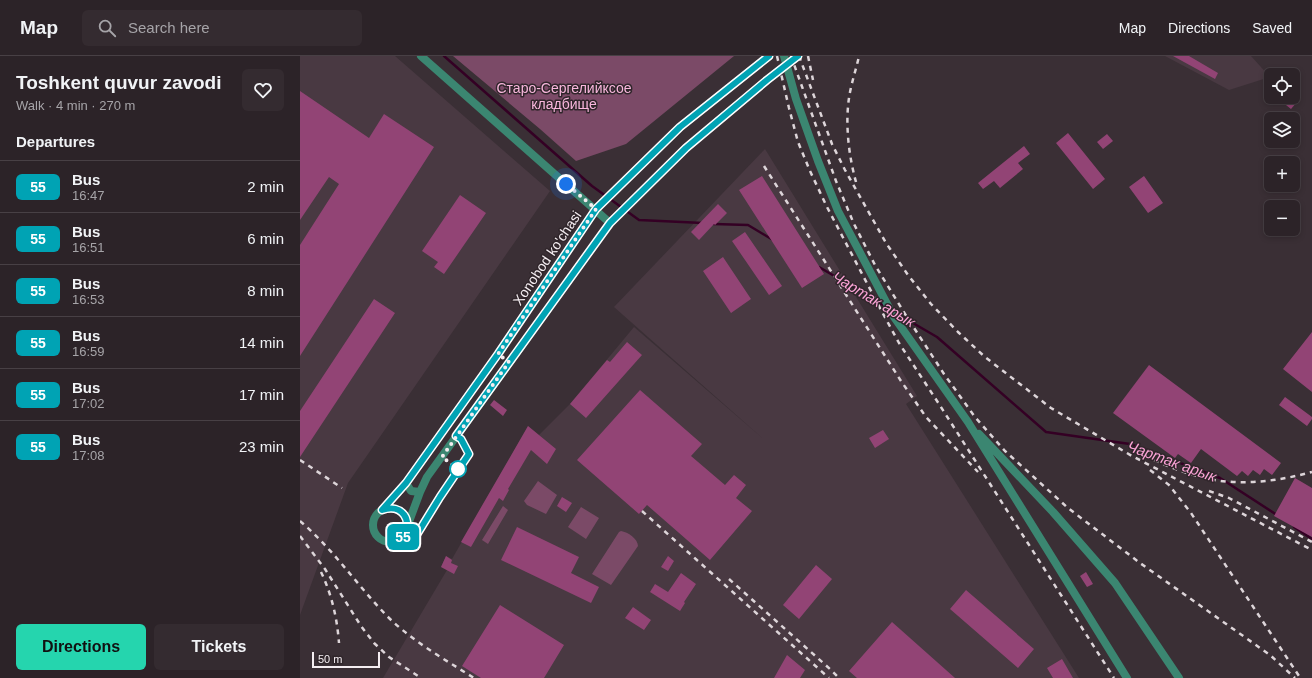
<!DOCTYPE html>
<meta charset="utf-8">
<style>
body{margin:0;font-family:Arial,sans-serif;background:#342b30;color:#f1f3f6;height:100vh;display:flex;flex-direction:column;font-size:15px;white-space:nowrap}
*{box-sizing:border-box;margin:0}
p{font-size:13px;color:#a6a4a8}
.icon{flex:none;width:22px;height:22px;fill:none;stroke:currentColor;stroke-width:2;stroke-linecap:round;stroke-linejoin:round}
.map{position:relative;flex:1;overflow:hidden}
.panel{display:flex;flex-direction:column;background:#2c2328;width:300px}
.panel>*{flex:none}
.badge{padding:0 8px;border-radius:6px;font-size:14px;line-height:26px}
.fabs{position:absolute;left:964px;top:12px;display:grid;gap:8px}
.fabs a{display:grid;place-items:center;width:36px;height:36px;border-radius:6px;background:#2c2328;box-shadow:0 2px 6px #0003,0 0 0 1px #484045;font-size:20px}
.scale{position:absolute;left:12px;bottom:10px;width:68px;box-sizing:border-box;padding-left:4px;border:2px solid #f4edf1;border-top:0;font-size:11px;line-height:14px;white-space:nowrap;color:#f4edf1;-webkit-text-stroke:3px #30262b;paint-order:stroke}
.you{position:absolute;width:20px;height:20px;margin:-10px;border:3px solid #fff;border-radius:50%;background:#1a73e8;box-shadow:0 0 0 6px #1a73e833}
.map>.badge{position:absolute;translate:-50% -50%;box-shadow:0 0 0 2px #fff}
h2{padding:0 16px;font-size:15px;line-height:36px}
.round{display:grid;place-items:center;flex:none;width:42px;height:42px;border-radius:6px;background:#342b30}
.overview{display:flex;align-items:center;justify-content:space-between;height:68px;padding:0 16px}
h1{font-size:19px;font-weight:600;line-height:30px}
.primary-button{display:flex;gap:8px;margin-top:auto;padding:8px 16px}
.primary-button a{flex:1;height:46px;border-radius:6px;background:#25d5ae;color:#111;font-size:16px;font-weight:600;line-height:46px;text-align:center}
.primary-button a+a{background:#342b30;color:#f1f3f6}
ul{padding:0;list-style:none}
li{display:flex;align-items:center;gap:12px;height:52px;padding:0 16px;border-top:1px solid #484045}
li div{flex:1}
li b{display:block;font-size:15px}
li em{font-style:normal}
li .badge{min-width:44px;font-weight:700;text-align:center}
header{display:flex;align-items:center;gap:24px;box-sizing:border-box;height:56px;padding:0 20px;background:#2c2328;border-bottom:1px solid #484045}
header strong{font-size:19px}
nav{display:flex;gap:22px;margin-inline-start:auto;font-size:14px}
.search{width:280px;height:36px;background:#342b30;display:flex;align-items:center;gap:10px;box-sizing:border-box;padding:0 14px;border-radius:6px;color:#a6a4a8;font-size:15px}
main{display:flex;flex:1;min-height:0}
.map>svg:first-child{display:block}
</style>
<header>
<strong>Map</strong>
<div class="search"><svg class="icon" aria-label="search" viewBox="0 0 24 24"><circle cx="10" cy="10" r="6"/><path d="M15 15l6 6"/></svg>Search here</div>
<nav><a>Map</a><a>Directions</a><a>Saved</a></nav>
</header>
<main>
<section class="panel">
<div class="overview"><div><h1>Toshkent quvur zavodi</h1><p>Walk · 4 min · 270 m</p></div><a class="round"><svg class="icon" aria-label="heart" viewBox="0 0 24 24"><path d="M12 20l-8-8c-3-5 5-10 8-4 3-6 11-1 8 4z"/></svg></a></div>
<h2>Departures</h2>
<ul>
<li><span class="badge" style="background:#00a3b4;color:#fff">55</span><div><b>Bus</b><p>16:47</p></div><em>2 min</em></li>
<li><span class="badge" style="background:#00a3b4;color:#fff">55</span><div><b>Bus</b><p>16:51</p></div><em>6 min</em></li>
<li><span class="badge" style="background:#00a3b4;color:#fff">55</span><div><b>Bus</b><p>16:53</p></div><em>8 min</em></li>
<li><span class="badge" style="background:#00a3b4;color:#fff">55</span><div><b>Bus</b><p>16:59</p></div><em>14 min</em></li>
<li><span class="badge" style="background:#00a3b4;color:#fff">55</span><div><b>Bus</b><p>17:02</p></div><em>17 min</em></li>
<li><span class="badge" style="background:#00a3b4;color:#fff">55</span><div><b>Bus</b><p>17:08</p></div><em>23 min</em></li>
</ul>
<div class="primary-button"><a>Directions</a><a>Tickets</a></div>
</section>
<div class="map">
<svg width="1012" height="622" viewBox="0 0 1012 622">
<rect width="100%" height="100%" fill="#3a2f35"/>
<path fill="#493942" d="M 0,0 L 95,0 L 250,135 L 48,427 L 0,559 Z
M 865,0 L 951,0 L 970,21 L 929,34 Z
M 465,93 L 617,340 L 606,348 L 779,622 L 83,622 L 147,514 L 141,511 L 146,500 L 152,503 L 228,370 L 239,379 L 270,348 L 334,271 L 468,387 L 314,251 Z"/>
<path fill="#7b4a67" d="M 153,0 L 434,0 L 326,88 L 276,105 L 240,73 Z
M 238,425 L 257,439 L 246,458 L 227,449 L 224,445 Z
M 203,450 L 208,454 L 188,488 L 182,484 Z
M 281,451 L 299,462 L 286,483 L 268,471 Z
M 321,475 C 328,476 338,483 338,490 L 311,529 L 292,518 L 319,476 Z"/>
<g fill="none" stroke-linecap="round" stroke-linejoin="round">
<path stroke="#340024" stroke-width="2.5" d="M 144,0 L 292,130 L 339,164 L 403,167
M 414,168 L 448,169 L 473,184
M 519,211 L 585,250
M 594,256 L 637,281 L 746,376 L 830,388 L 920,422 L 977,459
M 994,471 L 1012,483"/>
</g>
<path fill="#924475" d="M 873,0 L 889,0 L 918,17 L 915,23 Z
M 0,35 L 69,82 L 84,58 L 134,91 L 0,300 L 0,189 L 39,128 L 29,121 L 0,164 Z
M 976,41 L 990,41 L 997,46 L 991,53 Z
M 768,77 L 805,123 L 793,133 L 756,87 Z
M 807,78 L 813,85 L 803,93 L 797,86 Z
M 724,90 L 730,98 L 718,107 L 723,113 L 700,132 L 694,125 L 683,133 L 678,127 Z
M 462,120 L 524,218 L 502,232 L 439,134 Z
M 844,120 L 863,147 L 848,157 L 829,131 Z
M 160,139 L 186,157 L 144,218 L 134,211 L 138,206 L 122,195 Z
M 418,148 L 427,157 L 415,169 L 414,168 L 399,184 L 391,176 Z
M 445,176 L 482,230 L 469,239 L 432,185 Z
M 423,201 L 451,243 L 431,257 L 403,215 Z
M 74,243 L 95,257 L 0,401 L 0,355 Z
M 1012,276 L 1012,336 L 983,313 Z
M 327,286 L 342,299 L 286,362 L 270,348 L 307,304 L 310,306 Z
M 849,309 L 981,407 L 972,419 L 964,413 L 960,419 L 953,414 L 948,420 L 942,415 L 937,420 L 901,393 L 891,407 L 878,398 L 875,402 L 813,357 Z
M 340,334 L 402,388 L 391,400 L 425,429 L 434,419 L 446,429 L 436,442 L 452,455 L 410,504 L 347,449 L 339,458 L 277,404 Z
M 985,341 L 1012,361 L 1012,363 L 1007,370 L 979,349 Z
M 194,344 L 207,354 L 203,360 L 190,349 Z
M 228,370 L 256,393 L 247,408 L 231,394 L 208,433 L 209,434 L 203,445 L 199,442 L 171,491 L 161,486 Z
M 583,374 L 589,383 L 575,392 L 569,382 Z
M 995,422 L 1012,432 L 1012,481 L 974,460 Z
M 262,441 L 272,447 L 266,456 L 257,450 Z
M 217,471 L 279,501 L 271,517 L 299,531 L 291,547 L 201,504 Z
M 146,500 L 152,504 L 151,507 L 158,510 L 154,518 L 141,511 Z
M 368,500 L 374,505 L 368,515 L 361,511 Z
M 516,509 L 532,523 L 499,563 L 483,549 Z
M 786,516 L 793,528 L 787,531 L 780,520 Z
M 381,517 L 396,528 L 384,546 L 385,547 L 380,555 L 350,536 L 355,528 L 368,536 Z
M 666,534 L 734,593 L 718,612 L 650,553 Z
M 200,549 L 264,589 L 244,622 L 181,622 L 162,610 Z
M 333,551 L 351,564 L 344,574 L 325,562 Z
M 592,566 L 655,622 L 557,622 L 549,615 Z
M 487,599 L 505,614 L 500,622 L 474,622 Z
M 762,603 L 773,622 L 753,622 L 747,612 Z"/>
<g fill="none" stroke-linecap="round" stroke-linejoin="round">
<path stroke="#3b8671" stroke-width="8" d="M 484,0 L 496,43 L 518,105 L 538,155 L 594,261 L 668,366 L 827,622
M 679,378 L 753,456 L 815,527 L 879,622"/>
<path stroke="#3b8671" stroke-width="8" d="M 121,0 L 310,167
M 106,427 L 111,435 L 120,436
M73 469a17 17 0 1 1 34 0a17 17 0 1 1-34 0Z
M 82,454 L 106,427 L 198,298 L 296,153 L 380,71 L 469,0
M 107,471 L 120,436 L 127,421 L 310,167 L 386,92 L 467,24 L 498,0"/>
<path stroke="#ddd5d9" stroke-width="2.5" stroke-dasharray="5 5" stroke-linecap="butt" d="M 477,0 L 489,52 L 498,86 L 510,115 L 527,151 L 581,254 L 599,287 L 639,348 L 814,622
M 491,0 L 536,125 L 554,168 L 575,209 L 605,258 L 644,318 L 675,361 L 705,395 L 768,452 L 840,507 L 970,599 L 995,622
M 499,0 L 532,88 L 545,114 L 586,187 L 608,219 L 631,248 L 658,276 L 685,301 L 751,352 L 832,400 L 1012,494
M 508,0 L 513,24
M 464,110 L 601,325 L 626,361 L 678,416
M 556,126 C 549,101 545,69 549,42 C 551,28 556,14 559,0
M 845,400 C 862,408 879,415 897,420 C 934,431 975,426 1012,416
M 0,404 L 42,432
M 850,414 L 869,429 L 891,457 L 999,620
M 909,435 L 929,442 L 1012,486
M 342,455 L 529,622
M 0,465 C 33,493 57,529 87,560 C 112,585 144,603 174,622
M 0,480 L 25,513 L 61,570 L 74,587 L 89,601 L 121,622
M 21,516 C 32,539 37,562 39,587
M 429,523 L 530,613 L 539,622"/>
</g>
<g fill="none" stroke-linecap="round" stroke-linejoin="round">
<g stroke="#fff" stroke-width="9">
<path id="line" d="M 469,0 L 380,71 L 296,153 L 198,298 L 106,427 L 82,454 C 102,447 114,465 103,481 L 116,480 L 140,441 L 169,398 L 161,383 L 156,380 L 310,167 L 386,92 L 467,24 L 498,0"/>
</g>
<use href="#line" stroke="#00a3b4" stroke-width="6"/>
<path stroke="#f4edf1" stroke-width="4" stroke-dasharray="0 7.2" d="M 158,413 L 142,401 L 209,306 L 198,298 L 296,153 L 266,128"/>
</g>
<circle fill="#fff" stroke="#00a3b4" stroke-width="2" cx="158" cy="413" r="8"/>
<g text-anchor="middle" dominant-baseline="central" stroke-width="3" stroke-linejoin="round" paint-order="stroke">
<g font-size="14" fill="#f9b7dd" stroke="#30262b">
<text x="264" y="32">Старо-Сергелийксое<tspan x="264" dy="16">кладбище</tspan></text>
</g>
<g font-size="14" fill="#f4edf1" stroke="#30262b">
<text transform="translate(247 202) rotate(-56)">Xonobod ko'chasi</text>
</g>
<g font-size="15" font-style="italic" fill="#fba3d6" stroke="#30262b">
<text transform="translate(574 243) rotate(31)">Чартак арык</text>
<text transform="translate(872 405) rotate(20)">Чартак арык</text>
</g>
</g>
</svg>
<div class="fabs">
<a><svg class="icon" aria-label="locate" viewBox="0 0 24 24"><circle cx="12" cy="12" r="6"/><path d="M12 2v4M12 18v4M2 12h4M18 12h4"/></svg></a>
<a><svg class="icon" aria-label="layers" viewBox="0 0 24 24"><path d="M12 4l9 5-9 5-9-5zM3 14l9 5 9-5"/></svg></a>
<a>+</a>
<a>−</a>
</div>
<div class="scale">50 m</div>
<div class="you" style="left:266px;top:128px"></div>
<b class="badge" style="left:103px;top:481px;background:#00a3b4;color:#fff">55</b>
</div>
</main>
